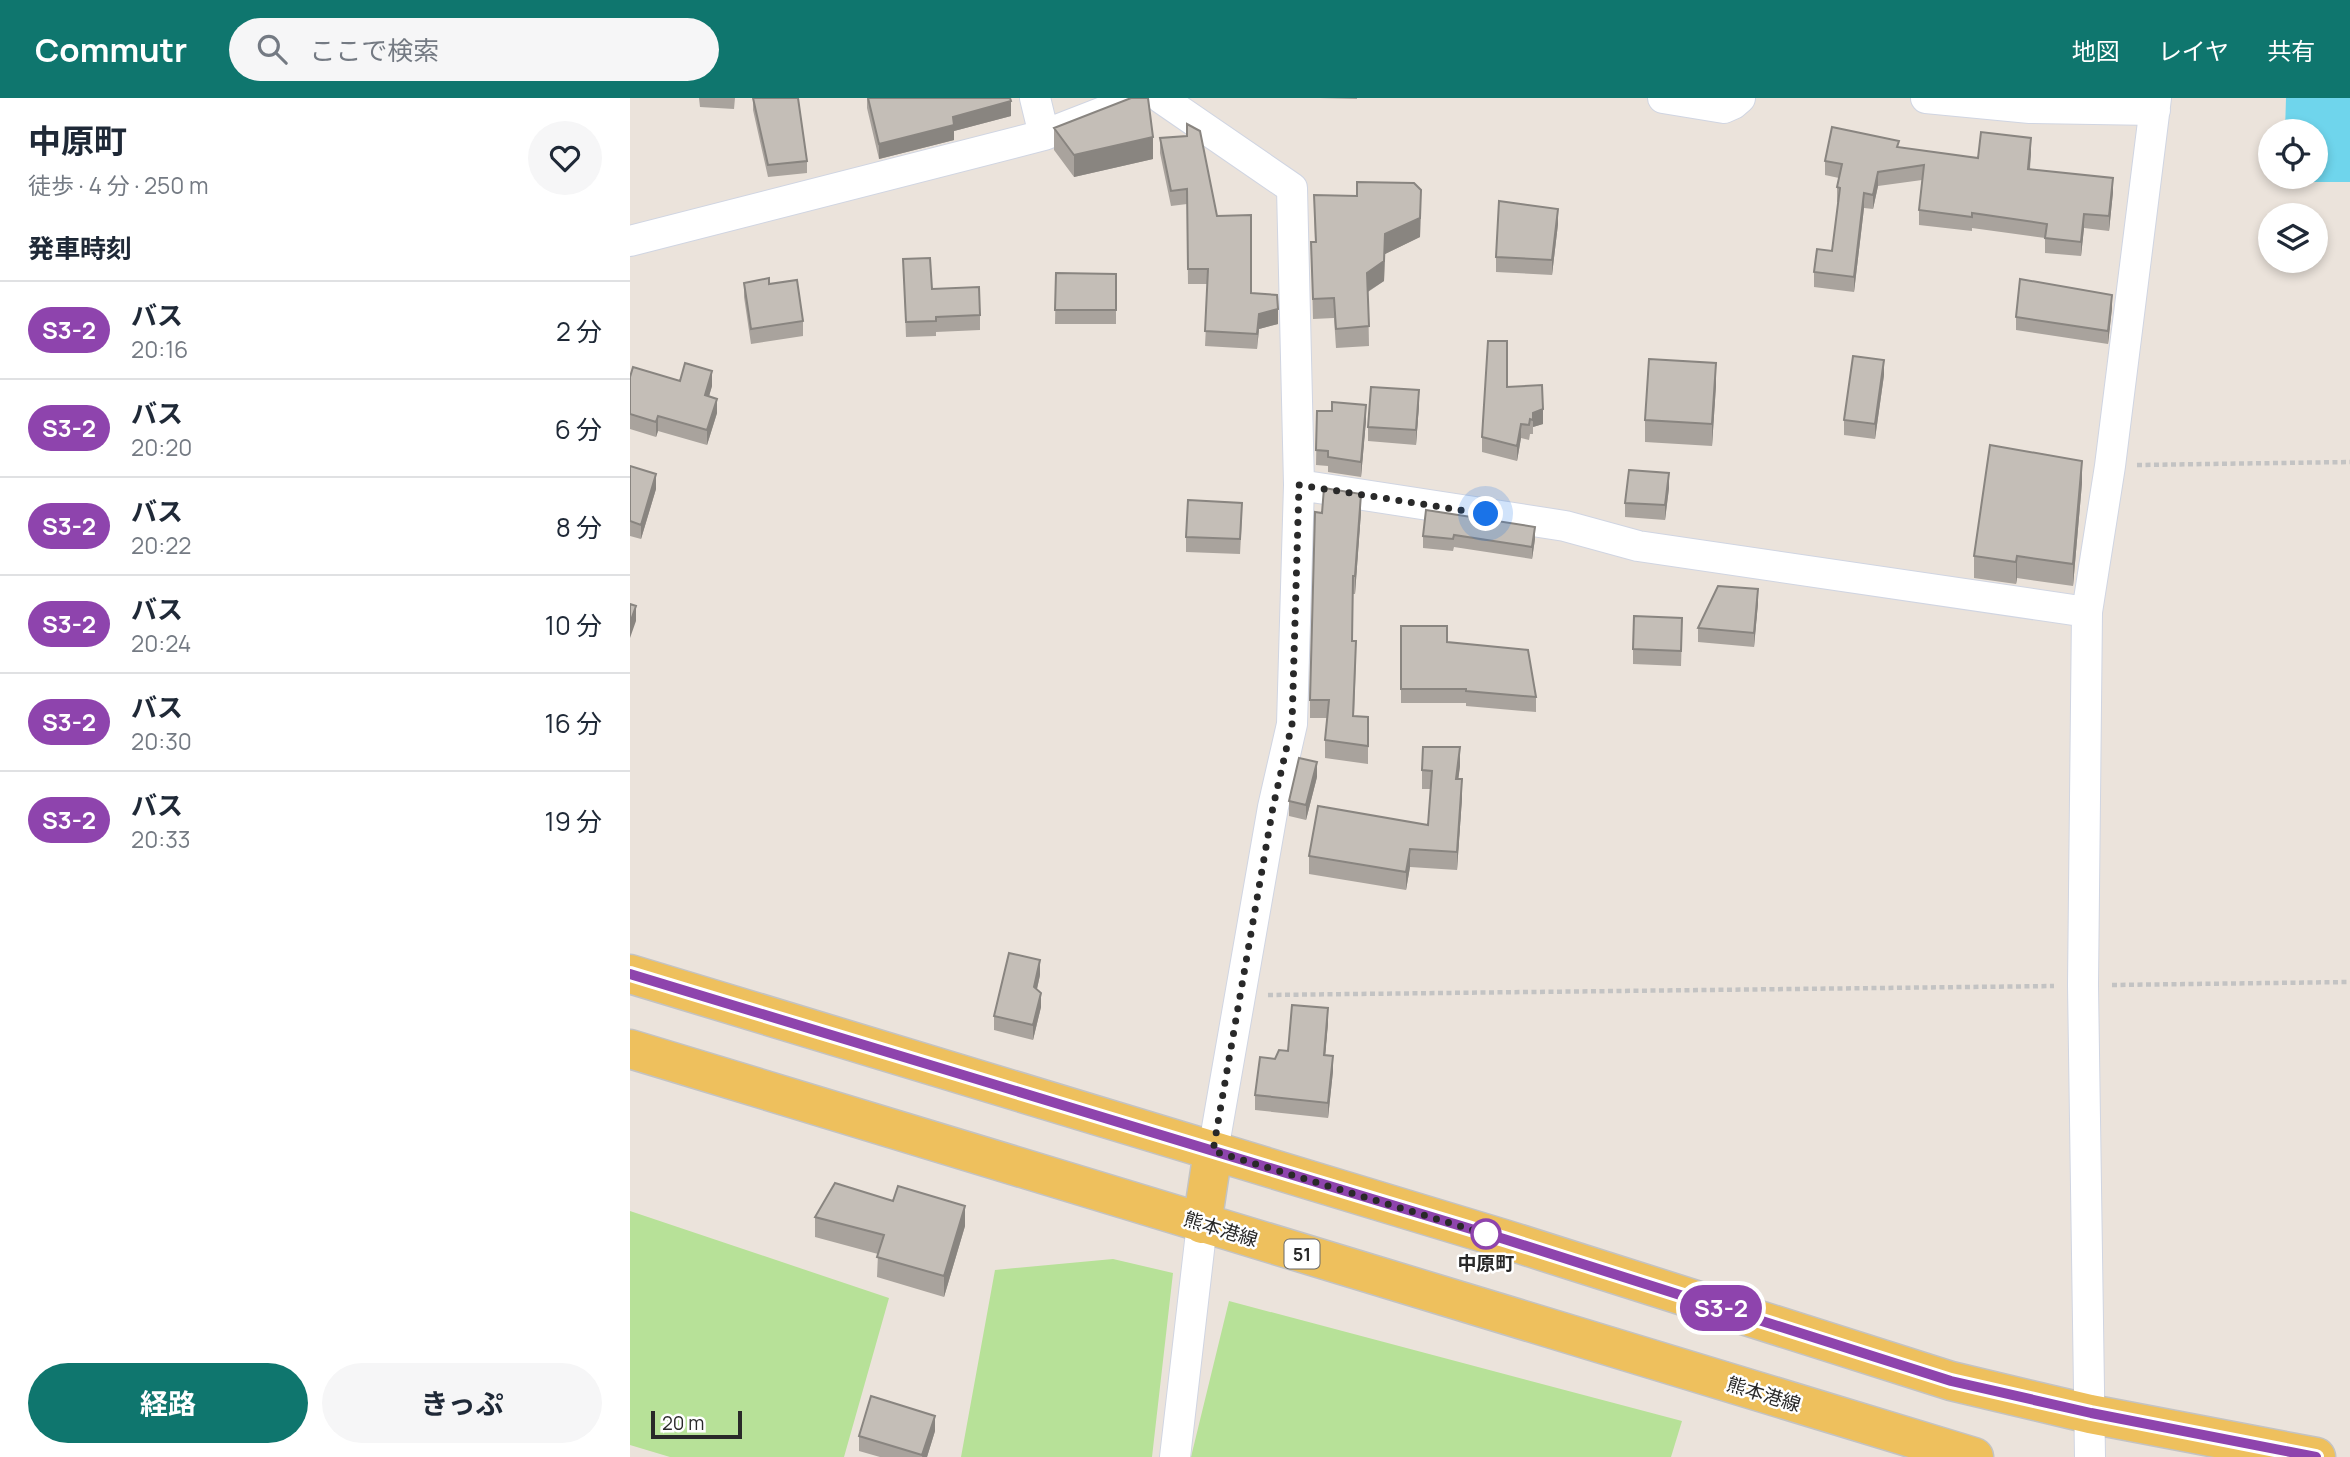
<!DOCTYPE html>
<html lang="ja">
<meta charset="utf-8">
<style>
body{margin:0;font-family:Manrope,"Noto Sans JP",sans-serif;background:#f6f6f7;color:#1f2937;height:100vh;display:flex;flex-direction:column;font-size:26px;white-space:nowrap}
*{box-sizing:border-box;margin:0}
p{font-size:23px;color:#747a83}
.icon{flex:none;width:38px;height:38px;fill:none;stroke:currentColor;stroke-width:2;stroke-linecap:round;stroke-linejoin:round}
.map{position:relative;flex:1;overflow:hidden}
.panel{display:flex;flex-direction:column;background:#fff;width:630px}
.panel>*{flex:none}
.badge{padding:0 14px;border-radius:23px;font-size:24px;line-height:46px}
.fabs{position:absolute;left:1628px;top:21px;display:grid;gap:14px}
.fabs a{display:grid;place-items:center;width:70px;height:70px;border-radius:50%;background:#fff;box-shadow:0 4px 10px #0003;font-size:35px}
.scale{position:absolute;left:21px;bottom:18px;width:91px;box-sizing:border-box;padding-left:7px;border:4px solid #292929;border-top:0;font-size:19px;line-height:24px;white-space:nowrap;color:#292929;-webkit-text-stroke:5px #fff;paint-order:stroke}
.you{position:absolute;width:35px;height:35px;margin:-18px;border:5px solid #fff;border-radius:50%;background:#1a73e8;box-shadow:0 0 0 10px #1a73e833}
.map>.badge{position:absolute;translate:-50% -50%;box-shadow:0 0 0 4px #fff}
h2{padding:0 28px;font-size:26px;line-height:63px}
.round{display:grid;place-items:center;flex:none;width:74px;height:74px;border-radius:37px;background:#f6f6f7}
.headline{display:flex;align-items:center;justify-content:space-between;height:119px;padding:0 28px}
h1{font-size:33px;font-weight:700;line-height:52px}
.button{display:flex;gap:14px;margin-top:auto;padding:14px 28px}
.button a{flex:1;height:80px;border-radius:42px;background:#0f766e;color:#fff;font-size:28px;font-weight:700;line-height:80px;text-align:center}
.button a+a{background:#f6f6f7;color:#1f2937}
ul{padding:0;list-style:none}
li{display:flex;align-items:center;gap:21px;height:98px;padding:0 28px;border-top:2px solid #e0e1e3}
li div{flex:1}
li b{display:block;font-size:26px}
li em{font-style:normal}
li .badge{min-width:77px;font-weight:700;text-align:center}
header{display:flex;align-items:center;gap:42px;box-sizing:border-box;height:98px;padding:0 35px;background:#0f766e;color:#fff}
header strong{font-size:33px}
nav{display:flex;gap:38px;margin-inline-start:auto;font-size:24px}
.search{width:490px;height:63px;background:#f6f6f7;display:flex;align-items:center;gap:18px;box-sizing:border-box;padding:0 24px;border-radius:38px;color:#747a83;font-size:26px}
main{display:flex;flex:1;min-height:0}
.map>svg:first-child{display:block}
</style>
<header>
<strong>Commutr</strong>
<div class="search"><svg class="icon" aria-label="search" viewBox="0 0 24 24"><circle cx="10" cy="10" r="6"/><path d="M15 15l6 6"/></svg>ここで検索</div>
<nav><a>地図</a><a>レイヤ</a><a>共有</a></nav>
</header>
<main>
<section class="panel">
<div class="headline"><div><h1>中原町</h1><p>徒歩 · 4 分 · 250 m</p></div><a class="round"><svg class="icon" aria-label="heart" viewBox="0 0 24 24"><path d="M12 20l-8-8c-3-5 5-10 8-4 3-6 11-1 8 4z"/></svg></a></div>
<h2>発車時刻</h2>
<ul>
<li><span class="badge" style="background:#8e44ad;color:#fff">S3-2</span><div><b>バス</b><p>20:16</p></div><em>2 分</em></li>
<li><span class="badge" style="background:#8e44ad;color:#fff">S3-2</span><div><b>バス</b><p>20:20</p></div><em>6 分</em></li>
<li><span class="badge" style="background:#8e44ad;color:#fff">S3-2</span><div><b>バス</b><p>20:22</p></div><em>8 分</em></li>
<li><span class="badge" style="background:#8e44ad;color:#fff">S3-2</span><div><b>バス</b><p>20:24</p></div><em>10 分</em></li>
<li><span class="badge" style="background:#8e44ad;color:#fff">S3-2</span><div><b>バス</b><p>20:30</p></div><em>16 分</em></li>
<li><span class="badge" style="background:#8e44ad;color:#fff">S3-2</span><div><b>バス</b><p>20:33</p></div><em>19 分</em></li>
</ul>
<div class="button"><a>経路</a><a>きっぷ</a></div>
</section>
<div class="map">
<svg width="1720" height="1359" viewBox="0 0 1720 1359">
<rect width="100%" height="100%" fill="#ebe3db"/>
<path fill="#b7e198" d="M 0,1113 L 259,1200 L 214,1359 L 40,1359 L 0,1347 Z
M 483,1161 L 543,1175 L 522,1359 L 331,1359 L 365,1172 Z
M 599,1203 L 1052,1323 L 1041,1359 L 561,1359 Z"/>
<path fill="#6fd5ec" d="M 1656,0 L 1720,0 L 1720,84 L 1655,84 L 1655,79 L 1685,79 L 1685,33 L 1655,33 Z"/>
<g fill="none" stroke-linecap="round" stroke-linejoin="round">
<g stroke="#d0d5e2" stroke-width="32">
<path id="minor" d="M 405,0 L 414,37
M 531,0 L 662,90 L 669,387 L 662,626 L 643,709 L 583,1053
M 1033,0 L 1094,10 L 1103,6 L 1110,0
M 1296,0 L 1400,10 L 1525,12
M 0,143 L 414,37 L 509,0
M 669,387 L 935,428 L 1008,448 L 1457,514
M 545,1359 L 572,1126
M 1460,1359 L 1453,887 L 1457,514 L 1480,368 L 1526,0"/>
</g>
<g stroke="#c3c3c3" stroke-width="41">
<path id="primary" d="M 0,876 L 874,1141 L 1321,1283 L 1460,1316 L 1686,1359
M 0,951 L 1344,1359
M 572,1126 L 583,1053"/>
</g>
<path stroke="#c3c3c3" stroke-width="4.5" stroke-dasharray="5 3.5" stroke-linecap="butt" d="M 1507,367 L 1720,364
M 1482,887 L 1720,884
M 638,897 L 1424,888"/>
<use href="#minor" stroke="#fff" stroke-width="30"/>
<use href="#primary" stroke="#eec05d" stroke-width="38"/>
</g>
<path fill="#a9a39d" d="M 69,0 L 105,0 L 104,11 L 70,9 Z
M 123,0 L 177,63 L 177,75 L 138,79 L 123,12 Z
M 237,0 L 380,0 L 381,18 L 324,33 L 324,42 L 249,61 L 237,10 Z
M 690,0 L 727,0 L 727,1 Z
M 424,30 L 523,61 L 444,79 L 424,52 Z
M 530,40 L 587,118 L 621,195 L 648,226 L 629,231 L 627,251 L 575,248 L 578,186 L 558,186 L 557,106 L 541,108 L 530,55 Z
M 1269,50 L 1348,60 L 1401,55 L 1400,71 L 1483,94 L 1479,133 L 1454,130 L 1451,158 L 1415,155 L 1415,140 L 1342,130 L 1342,133 L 1289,127 L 1289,112 L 1292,82 L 1248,88 L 1243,111 L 1234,110 L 1224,194 L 1184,189 L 1184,174 L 1202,153 L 1208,104 L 1207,104 L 1207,89 L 1209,80 L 1195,77 L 1195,63 Z
M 684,97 L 791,111 L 790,139 L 755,156 L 754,183 L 738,194 L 739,248 L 706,250 L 704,220 L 683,221 L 681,144 L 685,144 Z
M 928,126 L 922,177 L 866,174 L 866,159 Z
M 273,161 L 302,191 L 350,217 L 350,232 L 306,234 L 306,238 L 276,239 Z
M 426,175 L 486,176 L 486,226 L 425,226 Z
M 114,185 L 139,186 L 173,223 L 173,238 L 121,246 L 114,199 Z
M 1482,210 L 1478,246 L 1386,232 L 1386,219 Z
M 1254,277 L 1245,341 L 1214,337 L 1214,322 Z
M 0,279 L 50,283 L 82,288 L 79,298 L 87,315 L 77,347 L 28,333 L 26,339 L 0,331 Z
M 1086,287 L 1082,348 L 1015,344 L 1015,322 Z
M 877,289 L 913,326 L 903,329 L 903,336 L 900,336 L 899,342 L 891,340 L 887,363 L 852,354 L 852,339 Z
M 789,307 L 786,347 L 738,343 L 738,329 Z
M 687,313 L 736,322 L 731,379 L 698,374 L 698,368 L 686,367 Z
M 0,368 L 26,391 L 11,441 L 0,438 Z
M 1452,385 L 1443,488 L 1387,480 L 1386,486 L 1344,480 L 1344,458 Z
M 1039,390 L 1035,422 L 995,419 L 995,405 Z
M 796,412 L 905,441 L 902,461 L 824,449 L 823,453 L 793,450 L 793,438 Z
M 731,414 L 725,496 L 723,496 L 722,543 L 726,561 L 724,618 L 738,619 L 738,666 L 695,660 L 695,642 L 697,620 L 680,620 L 680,602 L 692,415 Z
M 612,419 L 610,456 L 556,454 L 556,439 Z
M 1128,505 L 1124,549 L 1068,544 L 1068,530 Z
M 771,528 L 817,544 L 906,599 L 906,614 L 836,608 L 836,605 L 771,605 Z
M 1052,534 L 1051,568 L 1003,566 L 1003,551 Z
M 830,668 L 828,681 L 832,700 L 827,772 L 780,769 L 776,792 L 679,776 L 679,758 L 798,727 L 801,691 L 792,691 L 792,672 Z
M 687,679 L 676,722 L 659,718 L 659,703 Z
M 410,877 L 407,891 L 411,909 L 403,942 L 364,932 L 364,918 Z
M 698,925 L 695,957 L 703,973 L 698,1020 L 625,1012 L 625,997 L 645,961 Z
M 185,1119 L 335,1128 L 314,1199 L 247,1179 L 248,1156 L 185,1139 Z
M 305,1333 L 297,1359 L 250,1359 L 229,1353 L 229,1338 Z"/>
<path fill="#898580" d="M 381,3 L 381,18 L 324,33 L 324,42 L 249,61 L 249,46 L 323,19 Z
M 523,39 L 523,61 L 444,79 L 444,57 Z
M 1401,40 L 1401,55 L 1398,86 L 1398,71 Z
M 1248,74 L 1248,88 L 1243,111 L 1243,97 Z
M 1483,80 L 1483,94 L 1479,133 L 1479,118 Z
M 791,92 L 790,139 L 755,156 L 754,183 L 737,194 L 737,175 L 755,136 Z
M 1234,95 L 1234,110 L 1224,194 L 1224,179 Z
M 928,111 L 928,126 L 922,177 L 922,162 Z
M 1454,116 L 1454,130 L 1451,158 L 1451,144 Z
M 1482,197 L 1482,210 L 1478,246 L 1478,233 Z
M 648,211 L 648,226 L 629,231 L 627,251 L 629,216 Z
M 1254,262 L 1254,277 L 1245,341 L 1245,326 Z
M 1086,265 L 1086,287 L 1082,348 L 1082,326 Z
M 82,273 L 82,288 L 75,312 L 75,297 Z
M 789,292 L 789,307 L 786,347 L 786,332 Z
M 87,301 L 87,315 L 77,347 L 77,332 Z
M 736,307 L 736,322 L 731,379 L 731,364 Z
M 913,311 L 913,326 L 903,329 L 903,315 Z
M 28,318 L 28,333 L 26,339 L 26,324 Z
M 891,326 L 891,340 L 887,363 L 887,348 Z
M 1452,363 L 1452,385 L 1443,488 L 1443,466 Z
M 1039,375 L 1039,390 L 1035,422 L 1035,407 Z
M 26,376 L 26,391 L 11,441 L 11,427 Z
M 731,396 L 731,414 L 725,496 L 725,478 Z
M 905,429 L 905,441 L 902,461 L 902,449 Z
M 1387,458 L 1387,480 L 1386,486 L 1386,464 Z
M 1128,491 L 1128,505 L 1124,549 L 1124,535 Z
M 6,508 L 6,523 L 0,540 L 0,525 Z
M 830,649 L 830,668 L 826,700 L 826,681 Z
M 687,664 L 687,679 L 676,722 L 676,707 Z
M 832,681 L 832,700 L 827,772 L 827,754 Z
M 780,751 L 780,769 L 776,792 L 776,774 Z
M 410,862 L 410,877 L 404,904 L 404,889 Z
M 411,895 L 411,909 L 403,942 L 403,927 Z
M 698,910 L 698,925 L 694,972 L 694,957 Z
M 703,958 L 703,973 L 698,1020 L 698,1005 Z
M 335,1108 L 335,1128 L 314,1199 L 314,1178 Z
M 305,1318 L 305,1333 L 297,1359 L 292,1359 Z"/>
<path fill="#c4beb7" stroke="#898580" stroke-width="2" d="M 123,0 L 168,0 L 177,63 L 138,67 Z
M 238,0 L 380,0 L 381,3 L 323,19 L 324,27 L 249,46 Z
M 501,0 L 518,0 L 523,39 L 444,57 L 424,30 Z
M 557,26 L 570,33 L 587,118 L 621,117 L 621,195 L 647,197 L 648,211 L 629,216 L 627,236 L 575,233 L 578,171 L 558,171 L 557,91 L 541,93 L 530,40 L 557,38 Z
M 1202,29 L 1269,43 L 1267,49 L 1348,60 L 1351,34 L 1401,40 L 1398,71 L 1483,80 L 1479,118 L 1454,116 L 1451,144 L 1415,140 L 1417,126 L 1342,115 L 1342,119 L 1289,112 L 1294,67 L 1248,74 L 1243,97 L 1234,95 L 1224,179 L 1184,174 L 1187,151 L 1202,153 L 1210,90 L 1207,89 L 1212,66 L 1195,63 Z
M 727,84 L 784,85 L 791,92 L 790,120 L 755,136 L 754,163 L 737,175 L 739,228 L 706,231 L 704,200 L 683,201 L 681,144 L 686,144 L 684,97 L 727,98 Z
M 869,103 L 928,111 L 922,162 L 866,159 Z
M 300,160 L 302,191 L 349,189 L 350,217 L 306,219 L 306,223 L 276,224 L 273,161 Z
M 426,175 L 486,176 L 486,212 L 425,212 Z
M 139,180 L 139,186 L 167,182 L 173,223 L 121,231 L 114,185 Z
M 1390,181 L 1482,197 L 1478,233 L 1386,219 Z
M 858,243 L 877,243 L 877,289 L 912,287 L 913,311 L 903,315 L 903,322 L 900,321 L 899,327 L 891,326 L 887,348 L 852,339 Z
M 1223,258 L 1254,262 L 1245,326 L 1214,322 Z
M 1019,261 L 1086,265 L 1082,326 L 1015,322 Z
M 55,265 L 82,273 L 75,297 L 87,301 L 77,332 L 28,318 L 26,324 L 0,316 L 0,279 L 3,269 L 50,283 Z
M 741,289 L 789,292 L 786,332 L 738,329 Z
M 702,304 L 736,307 L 731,364 L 698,359 L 698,353 L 686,352 L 687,313 L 702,313 Z
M 1360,347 L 1452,363 L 1443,466 L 1387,458 L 1386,464 L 1344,458 Z
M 0,368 L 26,376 L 11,427 L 0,423 Z
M 999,372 L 1039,375 L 1035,407 L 995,405 Z
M 694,390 L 731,396 L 725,478 L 723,478 L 722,543 L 726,543 L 723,618 L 738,619 L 738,648 L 695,642 L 699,602 L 680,602 L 685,414 L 692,415 Z
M 558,402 L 612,405 L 610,441 L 556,439 Z
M 796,412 L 905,429 L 902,449 L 824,437 L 823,441 L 793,438 Z
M 1088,488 L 1128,491 L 1124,535 L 1068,530 Z
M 0,506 L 6,508 L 0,525 Z
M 1004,518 L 1052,520 L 1051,553 L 1003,551 Z
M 771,528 L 817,528 L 817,544 L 898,552 L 906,599 L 836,593 L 836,591 L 771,591 Z
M 793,649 L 830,649 L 826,681 L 832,681 L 827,754 L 780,751 L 776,774 L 679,758 L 688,708 L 798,727 L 802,673 L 792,672 Z
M 669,660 L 687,664 L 676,707 L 659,703 Z
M 379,855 L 410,862 L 404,889 L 411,895 L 403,927 L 364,918 Z
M 662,907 L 698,910 L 694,957 L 703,958 L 698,1005 L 625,997 L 630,959 L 645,961 L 649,952 L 658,953 Z
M 205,1085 L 263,1103 L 268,1088 L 335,1108 L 314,1178 L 247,1159 L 254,1137 L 185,1119 Z
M 241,1298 L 305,1318 L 292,1357 L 229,1338 Z"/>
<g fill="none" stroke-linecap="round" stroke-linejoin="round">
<g stroke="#fff" stroke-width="16">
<path id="line" d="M 0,876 L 874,1141 L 1321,1283 L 1461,1315 L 1686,1359"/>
</g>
<use href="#line" stroke="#8e44ad" stroke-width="10"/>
<path stroke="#292929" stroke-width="7" stroke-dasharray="0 12.6" d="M 856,416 L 669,387 L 662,626 L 643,709 L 583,1053 L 856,1136"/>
</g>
<circle fill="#fff" stroke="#8e44ad" stroke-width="3.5" cx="856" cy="1136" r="14"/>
<g text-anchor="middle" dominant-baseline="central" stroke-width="5" stroke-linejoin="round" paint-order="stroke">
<rect fill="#fff" stroke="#696969" stroke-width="2" x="654.5" y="1141.5" width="35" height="29" rx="5"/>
<g font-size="18" font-weight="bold" fill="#292929">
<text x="672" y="1156">51</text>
</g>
<g font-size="19" fill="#292929" stroke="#fff">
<text transform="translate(591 1131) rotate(17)">熊本港線</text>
<text transform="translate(1134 1296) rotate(17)">熊本港線</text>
</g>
<g font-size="19" font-weight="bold" fill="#292929" stroke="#fff">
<text x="856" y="1165">中原町</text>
</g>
</g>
</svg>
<div class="fabs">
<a><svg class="icon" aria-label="locate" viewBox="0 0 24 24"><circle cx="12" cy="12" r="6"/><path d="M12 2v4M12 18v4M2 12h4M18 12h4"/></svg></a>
<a><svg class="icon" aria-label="layers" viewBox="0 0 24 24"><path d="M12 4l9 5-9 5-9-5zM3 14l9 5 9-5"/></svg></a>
</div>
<div class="scale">20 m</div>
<div class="you" style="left:856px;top:416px"></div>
<b class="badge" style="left:1091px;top:1210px;background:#8e44ad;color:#fff">S3-2</b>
</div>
</main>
